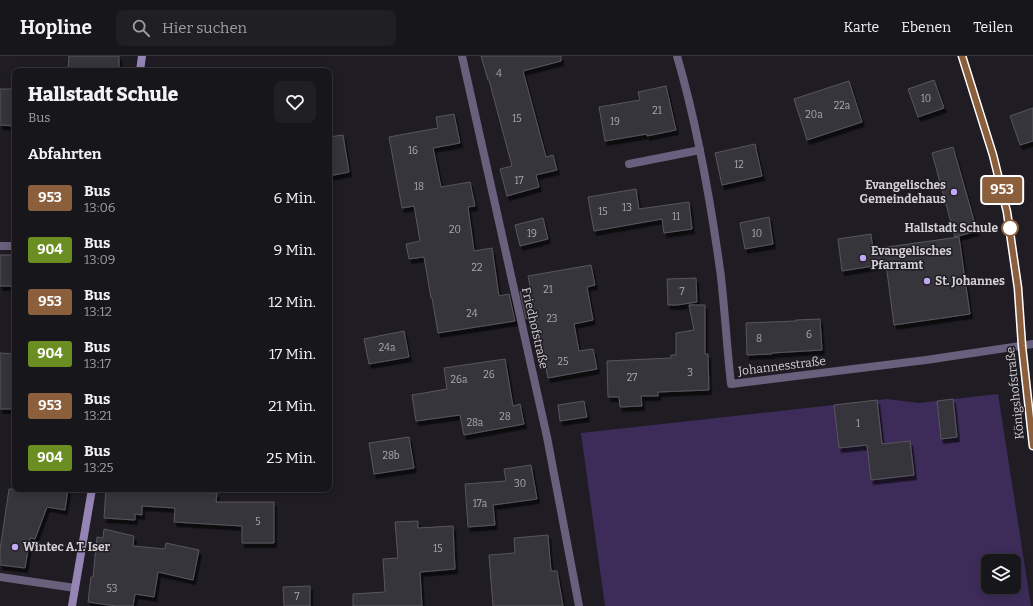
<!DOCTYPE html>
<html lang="de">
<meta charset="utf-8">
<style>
body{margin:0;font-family:Bitter,serif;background:#201f23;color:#f1f3f6;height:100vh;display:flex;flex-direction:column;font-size:15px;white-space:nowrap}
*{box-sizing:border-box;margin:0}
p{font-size:13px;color:#9e9fa2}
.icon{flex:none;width:22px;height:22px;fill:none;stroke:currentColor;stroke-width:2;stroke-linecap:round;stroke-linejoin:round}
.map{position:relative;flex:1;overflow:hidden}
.details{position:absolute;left:12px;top:12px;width:320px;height:424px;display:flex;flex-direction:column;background:#17161a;border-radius:8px;box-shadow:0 2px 10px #0003,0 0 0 1px #363539}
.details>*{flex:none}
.badge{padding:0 8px;border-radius:3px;font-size:14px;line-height:26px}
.buttons{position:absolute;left:981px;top:498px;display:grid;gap:8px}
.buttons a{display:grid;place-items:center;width:40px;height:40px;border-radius:8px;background:#17161a;box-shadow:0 2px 10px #0003,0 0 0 1px #363539;font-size:20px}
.map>.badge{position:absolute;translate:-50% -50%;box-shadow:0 0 0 2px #fff}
h2{padding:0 16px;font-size:15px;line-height:36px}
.round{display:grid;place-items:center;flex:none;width:42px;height:42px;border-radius:8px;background:#201f23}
.summary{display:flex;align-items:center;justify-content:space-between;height:68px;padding:0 16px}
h1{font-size:19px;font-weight:800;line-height:30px}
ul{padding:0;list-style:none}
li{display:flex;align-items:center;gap:12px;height:52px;padding:0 16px}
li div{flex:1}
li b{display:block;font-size:15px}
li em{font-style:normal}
li .badge{min-width:44px;font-weight:700;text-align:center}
header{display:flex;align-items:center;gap:24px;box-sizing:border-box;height:56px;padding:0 20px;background:#17161a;border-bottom:1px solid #363539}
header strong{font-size:19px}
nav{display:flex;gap:22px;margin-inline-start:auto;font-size:14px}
.search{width:280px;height:36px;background:#201f23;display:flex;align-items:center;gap:10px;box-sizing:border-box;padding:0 14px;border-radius:8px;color:#9e9fa2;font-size:15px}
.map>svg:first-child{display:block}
</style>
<header>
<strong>Hopline</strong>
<div class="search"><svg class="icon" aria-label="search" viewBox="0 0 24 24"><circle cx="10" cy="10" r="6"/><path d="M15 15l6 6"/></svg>Hier suchen</div>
<nav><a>Karte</a><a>Ebenen</a><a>Teilen</a></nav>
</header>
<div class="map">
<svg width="1033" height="550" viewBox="0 0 1033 550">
<defs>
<filter id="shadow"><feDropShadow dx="2.5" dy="4.5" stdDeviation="0" flood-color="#0009"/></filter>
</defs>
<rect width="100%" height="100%" fill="#1f1d23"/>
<path fill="#3d2c5a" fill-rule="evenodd" d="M 998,338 L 1031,550 L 605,550 L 581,377 L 887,343 L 919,347 ZM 988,505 L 1014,505 L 1014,531 L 988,531 Z"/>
<path fill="#36343b" stroke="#58565d" filter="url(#shadow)" d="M 69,0 L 119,0 L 119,15 L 68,15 Z
M 481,0 L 561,0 L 561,5 L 523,15 L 546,101 L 553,99 L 557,114 L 536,119 L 539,131 L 507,140 L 500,113 L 512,110 L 489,24 L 488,24 Z
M 934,24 L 944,52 L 918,61 L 908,33 Z
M 849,25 L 862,66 L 807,84 L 794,43 Z
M 666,30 L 676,74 L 647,80 L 647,78 L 605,85 L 599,51 L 640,44 L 638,36 Z
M 0,33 L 15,33 L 15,70 L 0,69 Z
M 1033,52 L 1033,85 L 1020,89 L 1010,60 Z
M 454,58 L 460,87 L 433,92 L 441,131 L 470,126 L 475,150 L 468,151 L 474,195 L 492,192 L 499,240 L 509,238 L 515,265 L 438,277 L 432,242 L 431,242 L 424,201 L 409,203 L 406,188 L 420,185 L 414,150 L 402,152 L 389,81 L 438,72 L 436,61 Z
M 343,79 L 349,116 L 329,120 L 329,81 Z
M 755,88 L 762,120 L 722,129 L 715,97 Z
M 953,91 L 977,175 L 955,181 L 932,97 Z
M 636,133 L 639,153 L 689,146 L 692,173 L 664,177 L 662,163 L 594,175 L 588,141 Z
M 769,161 L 773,188 L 745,193 L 740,167 Z
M 543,162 L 548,183 L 520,190 L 515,169 Z
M 871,178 L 873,193 L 959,181 L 970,258 L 894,269 L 886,208 L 842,215 L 838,183 Z
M 0,199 L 15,199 L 15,230 L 0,230 Z
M 591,209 L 595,229 L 587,231 L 593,264 L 574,268 L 579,295 L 593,293 L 597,313 L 548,322 L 536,262 L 526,263 L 520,236 L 531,235 L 528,220 Z
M 696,222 L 697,246 L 677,249 L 668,249 L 667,223 Z
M 689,249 L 705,249 L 705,298 L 708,298 L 709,334 L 658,336 L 658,340 L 641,340 L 642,350 L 620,351 L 619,341 L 608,341 L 607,305 L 671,302 L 671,299 L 676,299 L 676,277 L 694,274 Z
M 820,263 L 822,294 L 772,297 L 772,298 L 747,299 L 746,267 L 796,265 L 796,264 Z
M 404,275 L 409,301 L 369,308 L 364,283 Z
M 0,297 L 15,298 L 15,353 L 0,353 Z
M 505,303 L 513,350 L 520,348 L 524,368 L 464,379 L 460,359 L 416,365 L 412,339 L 447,333 L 444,312 Z
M 953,343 L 957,381 L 941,383 L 937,345 Z
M 877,344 L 882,388 L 910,385 L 914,419 L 871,424 L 867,389 L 839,392 L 834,349 Z
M 584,345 L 587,361 L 560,365 L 558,349 Z
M 409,381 L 414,412 L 374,418 L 369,387 Z
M 531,409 L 537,443 L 493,449 L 495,469 L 468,471 L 465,428 L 506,425 L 504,413 Z
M 9,433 L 68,433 L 65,454 L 47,451 L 35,483 L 30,482 L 25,512 L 0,509 L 0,494 Z
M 106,433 L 176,433 L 176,435 L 217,437 L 216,446 L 274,446 L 274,487 L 242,487 L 242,470 L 174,466 L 175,452 L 142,450 L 142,459 L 135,458 L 135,464 L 104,462 Z
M 418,465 L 418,472 L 453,470 L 455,513 L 420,516 L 422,550 L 353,550 L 353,538 L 385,536 L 383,503 L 398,502 L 395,466 Z
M 104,473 L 134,480 L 133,490 L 165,493 L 166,487 L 199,494 L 193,524 L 158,516 L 154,541 L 135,538 L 133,550 L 116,550 L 88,546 L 91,521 L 93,521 L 97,481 L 103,482 Z
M 548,479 L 551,515 L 557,515 L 563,550 L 493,550 L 489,499 L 515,497 L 514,482 Z
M 310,530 L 310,550 L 284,550 L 283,531 Z"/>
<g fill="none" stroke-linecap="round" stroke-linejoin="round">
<path stroke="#69607d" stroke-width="8" d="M 629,108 L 700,94"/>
<path stroke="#69607d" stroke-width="8" d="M 462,0 L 547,381 L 579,550
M 677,0 C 698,72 711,147 721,221 C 725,257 727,292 731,328 L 926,304 L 1033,288
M 962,0 L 993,99 L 1007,156 L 1018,232 L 1022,290 L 1033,390
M 0,190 L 15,190
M 0,521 L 75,532"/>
<path stroke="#9585b4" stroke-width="8" d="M 140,15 L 142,0
M 72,550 L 92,433"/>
</g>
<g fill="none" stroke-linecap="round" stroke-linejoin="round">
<g stroke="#fff" stroke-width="9">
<path id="line" d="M 962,0 L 993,99 L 1007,156 L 1018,232 L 1022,290 L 1033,390"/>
</g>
<use href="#line" stroke="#8b5e3c" stroke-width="6"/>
</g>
<g fill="#c1a8f3" stroke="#1f1d23" stroke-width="1.5">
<circle cx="954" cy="136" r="4"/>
<circle cx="863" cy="202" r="4"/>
<circle cx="927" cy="225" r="4"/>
<circle cx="15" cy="491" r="4"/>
</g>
<circle fill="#fff" stroke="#8b5e3c" stroke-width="2" cx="1010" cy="172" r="8"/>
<g text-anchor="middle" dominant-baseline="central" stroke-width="3" stroke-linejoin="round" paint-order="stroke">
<g font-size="10" fill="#aba9ae">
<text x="499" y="18">4</text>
<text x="926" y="43">10</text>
<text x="842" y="50">22a</text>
<text x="657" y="55">21</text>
<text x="814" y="59">20a</text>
<text x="517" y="63">15</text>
<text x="615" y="66">19</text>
<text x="413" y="95">16</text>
<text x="739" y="109">12</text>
<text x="519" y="125">17</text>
<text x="419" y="131">18</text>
<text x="627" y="152">13</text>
<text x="603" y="156">15</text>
<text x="676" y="161">11</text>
<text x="455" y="174">20</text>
<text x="532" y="178">19</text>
<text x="757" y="178">10</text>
<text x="477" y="212">22</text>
<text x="548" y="234">21</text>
<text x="682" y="236">7</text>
<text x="472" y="258">24</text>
<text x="552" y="263">23</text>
<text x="809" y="279">6</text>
<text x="759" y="283">8</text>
<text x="387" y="292">24a</text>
<text x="563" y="306">25</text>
<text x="690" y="317">3</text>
<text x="489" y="319">26</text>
<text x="632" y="322">27</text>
<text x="459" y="324">26a</text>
<text x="505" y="361">28</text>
<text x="475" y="367">28a</text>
<text x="858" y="368">1</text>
<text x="391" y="400">28b</text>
<text x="520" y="428">30</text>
<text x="480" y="448">17a</text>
<text x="258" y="466">5</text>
<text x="438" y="493">15</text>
<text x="112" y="533">53</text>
<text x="297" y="541">7</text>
</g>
<g font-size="12" font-weight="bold" fill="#d2d0d4" stroke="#1f1d23" text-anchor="start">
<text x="946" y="129" text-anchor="end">Evangelisches<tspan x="946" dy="14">Gemeindehaus</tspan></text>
<text x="871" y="195">Evangelisches<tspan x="871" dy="14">Pfarramt</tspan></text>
<text x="935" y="225">St. Johannes</text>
<text x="23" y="491">Wintec A.T. Iser</text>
</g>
<g font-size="12" font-weight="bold" fill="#d2d0d4" stroke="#1f1d23" text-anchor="end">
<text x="998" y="172">Hallstadt Schule</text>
</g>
<g font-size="12" fill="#d2d0d4" stroke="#1f1d23">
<text transform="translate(535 272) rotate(77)">Friedhofstraße</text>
<text transform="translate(782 310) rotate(-7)">Johannesstraße</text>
<text transform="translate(1015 337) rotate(-96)">Königshofstraße</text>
</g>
</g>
</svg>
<div class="buttons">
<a><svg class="icon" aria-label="layers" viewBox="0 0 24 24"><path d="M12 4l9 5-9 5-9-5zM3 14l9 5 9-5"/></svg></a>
</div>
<b class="badge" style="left:1002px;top:134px;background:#8b5e3c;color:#fff">953</b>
<section class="details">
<div class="summary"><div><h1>Hallstadt Schule</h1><p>Bus</p></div><a class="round"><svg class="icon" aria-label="heart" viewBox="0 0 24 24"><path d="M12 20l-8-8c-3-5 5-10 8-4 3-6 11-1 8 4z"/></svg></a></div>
<h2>Abfahrten</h2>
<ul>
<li><span class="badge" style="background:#8b5e3c;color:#fff">953</span><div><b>Bus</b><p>13:06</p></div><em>6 Min.</em></li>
<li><span class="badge" style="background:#6b8e23;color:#fff">904</span><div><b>Bus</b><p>13:09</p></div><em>9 Min.</em></li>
<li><span class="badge" style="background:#8b5e3c;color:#fff">953</span><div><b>Bus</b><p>13:12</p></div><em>12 Min.</em></li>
<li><span class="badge" style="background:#6b8e23;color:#fff">904</span><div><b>Bus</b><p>13:17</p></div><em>17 Min.</em></li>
<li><span class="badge" style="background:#8b5e3c;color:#fff">953</span><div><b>Bus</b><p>13:21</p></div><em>21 Min.</em></li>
<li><span class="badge" style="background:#6b8e23;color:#fff">904</span><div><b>Bus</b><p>13:25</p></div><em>25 Min.</em></li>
</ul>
</section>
</div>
